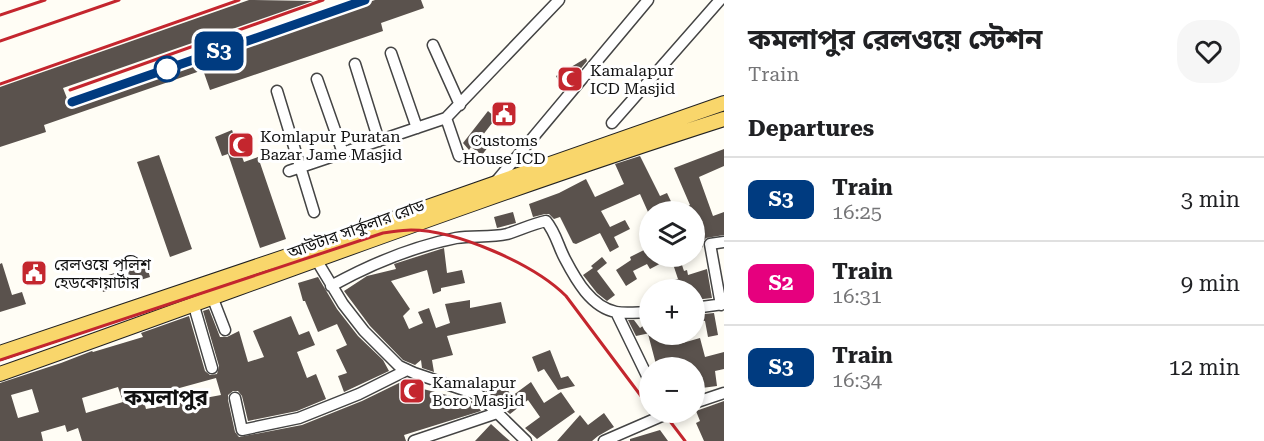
<!DOCTYPE html>
<meta charset="utf-8">
<style>
body{margin:0;font-family:"Roboto Serif","Noto Sans Bengali",serif;background:#f6f6f6;color:#202124;height:100vh;display:flex;flex-direction:column;font-size:22px;white-space:nowrap}
*{box-sizing:border-box;margin:0}
p{font-size:20px;color:#757577}
.icon{flex:none;width:33px;height:33px;fill:none;stroke:currentColor;stroke-width:2;stroke-linecap:round;stroke-linejoin:round}
.map{position:relative;flex:1;overflow:hidden}
.details{display:flex;flex-direction:column;background:#fff;width:540px}
.details>*{flex:none}
.badge{padding:0 12px;border-radius:9px;font-size:21px;line-height:39px}
.tools{position:absolute;left:639px;top:201px;display:grid;gap:12px}
.tools a{display:grid;place-items:center;width:66px;height:66px;border-radius:50%;background:#fff;box-shadow:0 3px 9px #0003;font-size:30px}
.map>.badge{position:absolute;translate:-50% -50%;box-shadow:0 0 0 3px #fff}
h2{padding:0 24px;font-size:22px;line-height:54px}
.round{display:grid;place-items:center;flex:none;width:63px;height:63px;border-radius:24px;background:#f6f6f6}
.headline{display:flex;align-items:center;justify-content:space-between;height:102px;padding:0 24px}
h1{font-size:28px;font-weight:700;line-height:45px}
ul{padding:0;list-style:none}
li{display:flex;align-items:center;gap:18px;height:84px;padding:0 24px;border-top:2px solid #e0e0e0}
li div{flex:1}
li b{display:block;font-size:22px}
li em{font-style:normal}
li .badge{min-width:66px;font-weight:700;text-align:center}
main{display:flex;flex:1;min-height:0}
.map>svg:first-child{display:block}
</style>
<main>
<div class="map">
<svg width="724" height="441" viewBox="0 0 724 441">
<rect width="100%" height="100%" fill="#fffdf5"/>
<path fill="#5a524d" fill-rule="evenodd" d="M 249,0 L 313,1 L 63,88 L 70,106 L 375,0 L 421,0 L 424,8 L 381,23 L 383,31 L 210,90 L 203,70 L 44,125 L 46,132 L 0,147 L 0,87 Z
M 586,58 L 587,61 L 563,90 L 556,76 Z
M 488,111 L 496,118 L 479,140 L 488,147 L 482,155 L 471,147 L 469,150 L 463,143 Z
M 232,130 L 244,162 L 258,157 L 286,239 L 260,248 L 228,154 L 222,156 L 215,137 Z
M 724,149 L 724,166 L 699,177 L 713,216 L 724,212 L 724,235 L 706,238 L 703,242 L 703,247 L 697,250 L 694,243 L 694,212 L 679,212 L 690,205 L 674,168 Z
M 159,155 L 192,249 L 170,257 L 137,162 Z
M 640,156 L 660,196 L 667,193 L 676,212 L 648,212 L 640,194 L 601,211 L 610,227 L 625,220 L 630,229 L 614,237 L 619,247 L 610,252 L 600,233 L 576,244 L 573,243 L 560,217 L 554,219 L 549,214 L 545,214 L 533,217 L 529,204 L 559,193 L 586,179 L 595,197 L 624,184 L 615,164 Z
M 513,212 L 516,223 L 497,228 L 494,217 Z
M 650,247 L 650,256 L 679,256 L 684,271 L 687,270 L 688,275 L 707,269 L 712,298 L 694,300 L 694,290 L 674,290 L 671,281 L 678,279 L 671,258 L 650,269 L 647,264 L 633,271 L 637,279 L 626,286 L 616,270 L 631,260 L 630,257 Z
M 444,248 L 447,273 L 462,270 L 465,283 L 441,288 L 441,291 L 433,294 L 427,270 L 391,281 L 410,309 L 403,316 L 409,329 L 423,323 L 418,312 L 429,308 L 436,328 L 450,323 L 445,304 L 470,300 L 470,308 L 501,302 L 506,323 L 447,336 L 453,355 L 432,360 L 434,372 L 422,368 L 421,360 L 415,365 L 403,360 L 370,326 L 344,291 L 367,276 L 396,269 L 394,264 Z
M 602,257 L 607,263 L 597,271 L 615,295 L 607,301 L 597,293 L 583,275 L 593,268 L 591,266 Z
M 2,263 L 12,295 L 22,292 L 26,304 L 0,312 L 0,264 Z
M 146,263 L 150,277 L 103,292 L 99,278 Z
M 318,277 L 337,309 L 358,336 L 383,360 L 389,371 L 344,392 L 338,376 L 347,373 L 336,350 L 347,345 L 337,324 L 318,332 L 305,301 L 303,301 L 298,283 Z
M 209,309 L 220,337 L 227,337 L 239,331 L 248,362 L 264,357 L 253,331 L 291,316 L 299,335 L 309,331 L 315,345 L 297,352 L 307,378 L 316,374 L 326,399 L 297,411 L 248,421 L 242,396 L 238,391 L 233,391 L 228,395 L 228,400 L 235,432 L 239,437 L 302,425 L 362,401 L 399,383 L 475,402 L 481,411 L 404,435 L 406,441 L 82,441 L 78,428 L 67,432 L 65,425 L 41,432 L 43,441 L 0,441 L 0,383 L 61,363 L 92,351 L 93,352 L 143,337 L 141,333 L 189,316 L 205,371 L 210,375 L 217,374 L 219,366 L 203,311 ZM 216,378 L 221,395 L 146,409 L 143,398 ZM 118,387 L 123,402 L 86,413 L 82,398 ZM 32,389 L 39,412 L 18,418 L 11,395 Z
M 714,313 L 718,335 L 708,337 L 705,321 L 696,320 L 694,315 Z
M 628,320 L 634,320 L 640,328 L 647,323 L 650,333 L 636,336 Z
M 648,334 L 677,334 L 679,344 L 700,338 L 705,357 L 724,352 L 724,369 L 715,371 L 717,386 L 694,389 L 694,368 L 690,368 L 689,363 L 672,368 L 657,368 Z
M 550,350 L 561,378 L 568,376 L 575,386 L 558,390 L 544,369 L 538,372 L 532,357 Z
M 491,380 L 502,391 L 506,388 L 512,396 L 531,382 L 544,403 L 561,392 L 575,412 L 537,439 L 525,428 L 540,417 L 528,400 L 510,414 L 504,409 L 509,404 L 501,406 L 483,389 Z
M 724,401 L 724,441 L 704,441 L 696,423 L 700,421 L 696,411 Z
M 604,413 L 614,427 L 598,436 L 592,441 L 557,441 L 580,415 L 588,425 Z
M 491,424 L 503,435 L 510,441 L 475,441 Z
M 660,430 L 668,441 L 630,441 L 630,439 Z"/>
<g fill="none" stroke-linecap="round" stroke-linejoin="round">
<g stroke="#444" stroke-width="13">
<path id="minor" d="M 433,45 L 460,105
M 391,53 L 417,128
M 355,64 L 379,141
M 317,79 L 343,153
M 277,91 L 314,212
M 446,118 L 459,156
M 612,123 L 720,0
M 289,171 L 446,118 L 559,0
M 494,184 L 648,0
M 317,261 L 343,304 L 364,331 L 399,366 L 414,373 L 479,395 L 526,441
M 331,286 C 371,264 411,247 456,238 C 472,235 490,238 507,234 C 520,230 532,224 546,221 C 556,233 558,246 565,259 C 576,280 591,307 616,312 C 627,314 639,312 650,312
M 213,299 L 225,330
M 721,305 L 710,244 L 724,242
M 194,306 L 212,368
M 694,308 L 724,304
M 616,312 L 650,382
M 235,398 L 242,430 L 299,418 L 359,394 L 407,370
M 694,403 L 724,393
M 414,441 L 497,413
M 604,441 L 671,412"/>
</g>
<g stroke="#222" stroke-width="16">
<path id="major" d="M 0,353 L 305,250 L 724,103
M 0,374 C 241,289 480,197 724,119"/>
</g>
<use href="#minor" stroke="#fff" stroke-width="10"/>
<use href="#major" stroke="#f9d66b" stroke-width="14"/>
<path stroke="#c4262e" stroke-width="3" d="M 0,15 L 45,0
M 0,41 L 119,0
M 0,84 L 239,0
M 70,90 L 323,0
M 72,102 L 365,0
M 0,360 L 383,233 C 392,232 402,230 411,230 C 456,230 534,264 566,296 L 650,408
M 663,412 L 685,441"/>
</g>
<g fill="none" stroke-linecap="round" stroke-linejoin="round">
<g stroke="#fff" stroke-width="14">
<path id="line" d="M 72,102 L 365,0"/>
</g>
<use href="#line" stroke="#003b80" stroke-width="9"/>
</g>
<defs>
<g id="mosque-square" transform="scale(1.35)"><rect x="-9" y="-9" width="18" height="18" rx="4" fill="#c4262e" stroke="#fff"/><path d="M3.5-4.9A6 6 0 1 0 3.5 4.9A5 5 0 1 1 3.5-4.9Z" fill="#fff"/></g>
<g id="civic-square" transform="scale(1.35)"><rect x="-9" y="-9" width="18" height="18" rx="4" fill="#c4262e" stroke="#fff"/><path d="M-.6-6.5H3V-4.5H.6V-3L4-1V1h2V6H-6V1h2V-1L-.6-3ZM-1.2 2.5V6h2.4V2.5Z" fill="#fff"/></g>
</defs>
<g fill-rule="evenodd">
<use href="#mosque-square" x="570" y="79"/>
<use href="#civic-square" x="504" y="114"/>
<use href="#mosque-square" x="241" y="145"/>
<use href="#civic-square" x="34" y="273"/>
<use href="#mosque-square" x="412" y="391"/>
</g>
<circle fill="#fff" stroke="#003b80" stroke-width="3" cx="167" cy="69" r="12"/>
<g text-anchor="middle" dominant-baseline="central" stroke-width="6" stroke-linejoin="round" paint-order="stroke">
<g font-size="16" fill="#111" stroke="#fff" text-anchor="start">
<text x="590" y="70">Kamalapur<tspan x="590" dy="18">ICD Masjid</tspan></text>
<text x="260" y="136">Komlapur Puratan<tspan x="260" dy="18">Bazar Jame Masjid</tspan></text>
<text x="504" y="140" text-anchor="middle">Customs<tspan x="504" dy="18">House ICD</tspan></text>
<text x="54" y="264">রেলওয়ে পুলিশ<tspan x="54" dy="18">হেডকোয়ার্টার</tspan></text>
<text x="432" y="382">Kamalapur<tspan x="432" dy="18">Boro Masjid</tspan></text>
</g>
<g font-size="16" fill="#111" stroke="#fff">
<text transform="translate(356 229) rotate(-20)">আউটার সার্কুলার রোড</text>
</g>
<g font-size="22" font-weight="bold" fill="#111" stroke="#fff">
<text x="166" y="397">কমলাপুর</text>
</g>
</g>
</svg>
<div class="tools">
<a><svg class="icon" aria-label="layers" viewBox="0 0 24 24"><path d="M12 4l9 5-9 5-9-5zM3 14l9 5 9-5"/></svg></a>
<a>+</a>
<a>−</a>
</div>
<b class="badge" style="left:219px;top:51px;background:#003b80;color:#fff">S3</b>
</div>
<section class="details">
<div class="headline"><div><h1>কমলাপুর রেলওয়ে স্টেশন</h1><p>Train</p></div><a class="round"><svg class="icon" aria-label="heart" viewBox="0 0 24 24"><path d="M12 20l-8-8c-3-5 5-10 8-4 3-6 11-1 8 4z"/></svg></a></div>
<h2>Departures</h2>
<ul>
<li><span class="badge" style="background:#003b80;color:#fff">S3</span><div><b>Train</b><p>16:25</p></div><em>3 min</em></li>
<li><span class="badge" style="background:#e6007e;color:#fff">S2</span><div><b>Train</b><p>16:31</p></div><em>9 min</em></li>
<li><span class="badge" style="background:#003b80;color:#fff">S3</span><div><b>Train</b><p>16:34</p></div><em>12 min</em></li>
</ul>
</section>
</main>
